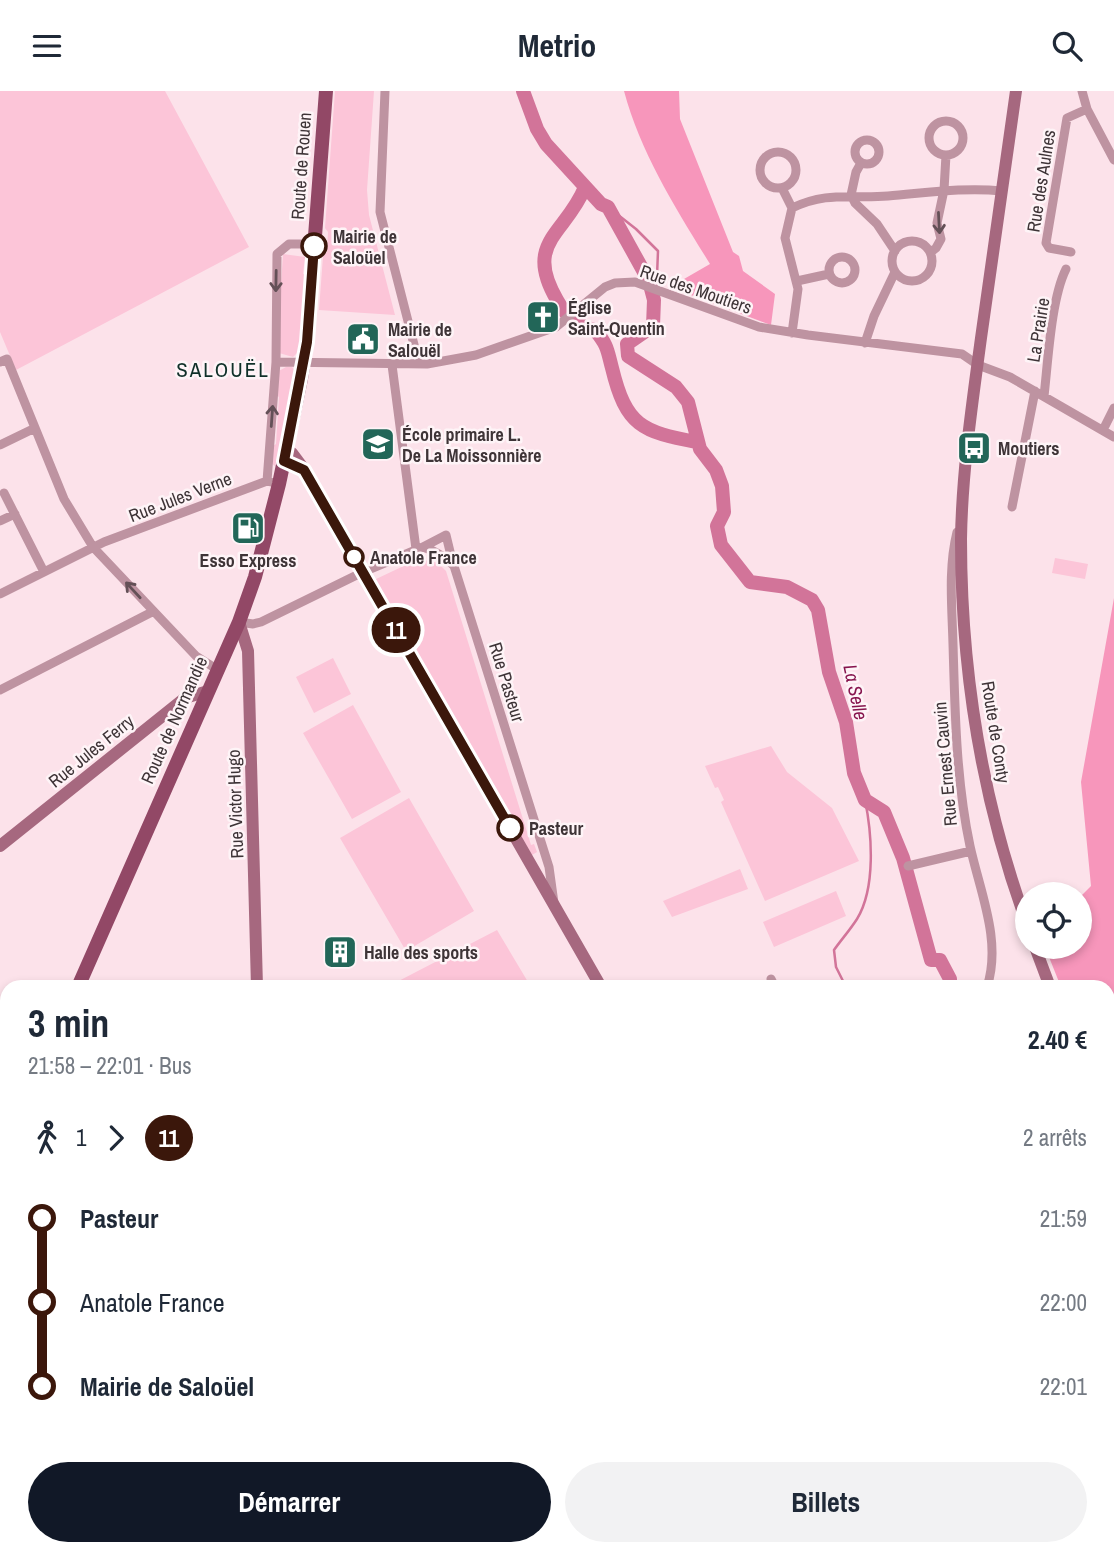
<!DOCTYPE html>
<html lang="fr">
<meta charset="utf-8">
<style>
body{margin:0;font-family:"Archivo Narrow",sans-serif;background:#f2f2f3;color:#1f2937;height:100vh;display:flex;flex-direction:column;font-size:26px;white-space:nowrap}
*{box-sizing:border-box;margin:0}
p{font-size:23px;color:#747a83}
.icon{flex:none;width:38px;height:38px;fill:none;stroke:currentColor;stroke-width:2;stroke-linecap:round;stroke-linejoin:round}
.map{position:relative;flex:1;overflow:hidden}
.details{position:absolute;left:0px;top:889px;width:1115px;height:576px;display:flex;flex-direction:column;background:#fff;border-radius:21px 21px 0 0;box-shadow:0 4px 10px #0003}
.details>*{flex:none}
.badge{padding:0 14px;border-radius:23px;font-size:24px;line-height:46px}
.controls{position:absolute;left:1015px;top:791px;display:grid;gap:14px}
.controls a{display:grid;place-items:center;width:77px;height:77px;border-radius:50%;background:#fff;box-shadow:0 4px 10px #0003;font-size:35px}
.map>.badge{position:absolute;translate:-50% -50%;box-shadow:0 0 0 4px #fff}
.legs{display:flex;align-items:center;gap:10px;height:77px;padding:0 28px;font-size:23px}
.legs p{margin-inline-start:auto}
.overview{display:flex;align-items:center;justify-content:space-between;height:119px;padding:0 28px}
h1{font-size:38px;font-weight:700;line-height:52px}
.button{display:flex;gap:14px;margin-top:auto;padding:14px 28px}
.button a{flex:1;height:80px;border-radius:42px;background:#111827;color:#fff;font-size:28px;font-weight:700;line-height:80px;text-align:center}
.button a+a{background:#f2f2f3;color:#1f2937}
ul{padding:0 28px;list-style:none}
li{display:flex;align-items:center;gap:24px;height:84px;font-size:26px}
li i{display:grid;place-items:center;width:10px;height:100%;margin:0 9px;background:currentColor}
li i::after{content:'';width:18px;height:18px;margin:-9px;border:5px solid;border-radius:50%;background:#fff}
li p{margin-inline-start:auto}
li:first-child i{background:linear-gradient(#0000 50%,currentColor 0)}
li:last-child i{background:linear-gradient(currentColor 50%,#0000 0)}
header{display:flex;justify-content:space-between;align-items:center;height:91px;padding:0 28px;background:#fff;font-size:32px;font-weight:700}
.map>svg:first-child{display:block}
</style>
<header><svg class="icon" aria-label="menu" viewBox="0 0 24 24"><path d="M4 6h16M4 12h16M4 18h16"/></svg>Metrio<svg class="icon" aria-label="search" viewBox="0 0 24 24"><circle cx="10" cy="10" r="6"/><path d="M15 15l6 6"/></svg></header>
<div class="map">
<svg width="1114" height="1464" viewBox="0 0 1114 1464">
<rect width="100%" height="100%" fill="#fce2ea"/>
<path fill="#fcc5d8" d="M 0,0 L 165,0 L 249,156 L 16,279 L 0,241 Z
M 335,0 L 374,0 L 367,99 L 369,124 L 395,224 L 319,219 L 323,165 L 327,161 L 328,141 L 325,137 Z
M 283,163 L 305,166 L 303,183 L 306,184 L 300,259 L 293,266 L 279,262 L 277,255 Z
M 286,276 L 292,276 L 296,281 L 287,330 L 275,375 L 272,373 L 273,355 L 276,353 L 279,306 L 276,304 L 277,281 Z
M 1055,467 L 1088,473 L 1085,488 L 1052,482 Z
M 425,469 L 438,472 L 446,480 L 531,754 L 534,753 L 537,761 L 532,764 L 374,489 L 412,471 Z
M 333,567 L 351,603 L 314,622 L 296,586 Z
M 353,614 L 401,701 L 352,728 L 303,642 Z
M 771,655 L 787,681 L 832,717 L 859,770 L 765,810 L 721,711 L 724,709 L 718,696 L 715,697 L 705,675 Z
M 409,707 L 474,820 L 406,860 L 340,747 Z
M 740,778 L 748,798 L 672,826 L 663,810 Z
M 836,800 L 846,825 L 774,856 L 763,831 Z
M 497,839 L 531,896 L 387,896 Z
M 616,1458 L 706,1458 L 707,1464 L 617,1464 Z"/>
<path fill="#f796bb" d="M 624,0 L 679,0 L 680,28 L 733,161 L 739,165 L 743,180 L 775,203 L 771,234 L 683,201 L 684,188 L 710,173 C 676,118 641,63 624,0 Z
M 1114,507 L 1114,1034 L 1108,1017 L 1108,896 L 1061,896 L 1045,856 L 1080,856 L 1080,806 L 1091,795 L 1081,691 Z"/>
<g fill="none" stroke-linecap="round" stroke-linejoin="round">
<path stroke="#d27499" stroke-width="2.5" d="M 608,116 L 636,138 L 658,160 L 657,185 L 649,190
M 846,896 L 836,876 L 834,859 C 841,849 850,839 857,828 C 876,797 872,743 865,709"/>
<path stroke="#d27499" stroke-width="14" d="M 523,0 L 537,38 L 546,53 L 601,113 L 608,116 L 649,190 L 654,209 L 653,235 L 627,253 L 628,265 L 676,296 L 688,311 L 700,358 L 716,379 L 722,395 L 724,421 L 717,435 L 721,454 L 750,491 L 787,496 L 812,509 L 818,519 L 829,581 L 846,631 L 854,682 L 865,709 L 884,721 L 903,767 L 931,869 L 940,869 L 950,888 L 950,896
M 585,96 C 566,143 523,151 557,209 C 566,225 576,235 595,239 C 608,255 607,258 612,277 C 626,335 642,341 697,351
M 1108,1417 L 1112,1426 L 1114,1445"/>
<path stroke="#be93a1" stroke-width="9" d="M 385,0 L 380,121 L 419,273
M 1082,0 L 1087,18 L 1114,69
M929 47a17 17 0 1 1 34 0a17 17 0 1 1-34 0Z
M855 61a12 12 0 1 1 24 0a12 12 0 1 1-24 0Z
M760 79a18 18 0 1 1 36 0a18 18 0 1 1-36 0Z
M 861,72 L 856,81 L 851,104 L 855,112 L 877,133 L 895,160
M 782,97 L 792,117
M892 170a20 20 0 1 1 40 0a20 20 0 1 1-40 0Z
M 931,161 L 936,157 L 941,148 L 937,132 L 944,99 L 946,64
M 1071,161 L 1049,157 L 1046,152 L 1067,27 L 1087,18
M829 179a13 13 0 1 1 26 0a13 13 0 1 1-26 0Z
M 797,190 L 829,183
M 792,242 L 798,198 L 785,147 L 792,117 C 827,100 851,108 888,105 C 926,102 964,96 1002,100
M 865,252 L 874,225 L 895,181
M 0,271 L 7,268 L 64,408 L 93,456 L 196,565 L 218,579
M 276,271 L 427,273 L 476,264 L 556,236 L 605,196 L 615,192 L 635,191 L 759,236 L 808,244 L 962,263 L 978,274 L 1010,286 L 1114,346
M 392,274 L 416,458
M 1044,305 C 1048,271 1051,208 1066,178
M 1103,339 L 1114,317
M 0,354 L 35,337
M 267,390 L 276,271 L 277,163 L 289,153 L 314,153
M 4,402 L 44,481
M 1012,416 L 1035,300
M 0,430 L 15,423
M 957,441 C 948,477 952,516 953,553 C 955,620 956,689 970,755 C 980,801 1002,850 987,896
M 423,456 L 446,444 L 453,473
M 0,503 L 104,451 L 267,390 L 279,393
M 239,531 L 253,533 L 261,531 L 363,481 L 423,456 C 435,460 445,465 454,475 L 549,776 L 554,812
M 0,599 L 152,521
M 908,775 L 971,760
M 771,888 L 775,896
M 326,1458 L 328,1464
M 409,1458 L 409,1464
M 888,1458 L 890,1464
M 809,1464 L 825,1458"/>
<path stroke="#a6687f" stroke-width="12" d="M 1016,0 C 1004,82 993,165 981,247 C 972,314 962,381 961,448 C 961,580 982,710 1027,833
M 286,359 L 292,362 L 304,378 L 601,896
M 239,531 L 248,560 L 257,896
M 0,755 L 185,607 L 208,600
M 1035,856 L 1050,896
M 1108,1049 L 1114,1066
M 274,1458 L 274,1464
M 1005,1458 L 1008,1464"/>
<path stroke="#924866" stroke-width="14" d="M 78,896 L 239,531 L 255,486 L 279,393 L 301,288 L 307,251 L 326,0
M 0,1073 L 7,1057"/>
</g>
<defs><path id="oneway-shaft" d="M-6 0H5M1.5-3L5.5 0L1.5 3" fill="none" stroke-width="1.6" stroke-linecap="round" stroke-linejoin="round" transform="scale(1.75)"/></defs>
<g stroke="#645057">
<use href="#oneway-shaft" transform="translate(939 132) rotate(87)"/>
<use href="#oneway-shaft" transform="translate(276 190) rotate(91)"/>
<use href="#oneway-shaft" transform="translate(272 325) rotate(-86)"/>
<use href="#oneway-shaft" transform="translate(133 499) rotate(-133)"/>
</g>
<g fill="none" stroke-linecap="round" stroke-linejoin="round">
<g stroke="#fff" stroke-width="16">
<path id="line-1" d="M 314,155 L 307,251 L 284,370 L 304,379 L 510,737"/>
</g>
<use href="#line-1" stroke="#3b170b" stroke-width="10"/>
</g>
<defs>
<g id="church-square" transform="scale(1.75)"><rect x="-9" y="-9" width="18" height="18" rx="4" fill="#226658" stroke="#fef4f7"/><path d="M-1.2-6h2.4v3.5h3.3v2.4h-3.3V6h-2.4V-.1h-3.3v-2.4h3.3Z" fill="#fff"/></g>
<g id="civic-square" transform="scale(1.75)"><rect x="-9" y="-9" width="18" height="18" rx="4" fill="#226658" stroke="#fef4f7"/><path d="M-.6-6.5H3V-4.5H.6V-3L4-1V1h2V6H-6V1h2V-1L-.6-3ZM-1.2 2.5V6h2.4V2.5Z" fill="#fff"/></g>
<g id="school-square" transform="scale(1.75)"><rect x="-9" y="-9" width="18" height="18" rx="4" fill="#226658" stroke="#fef4f7"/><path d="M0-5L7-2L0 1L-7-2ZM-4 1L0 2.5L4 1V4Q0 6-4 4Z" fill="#fff"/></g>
<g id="bus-square" transform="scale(1.75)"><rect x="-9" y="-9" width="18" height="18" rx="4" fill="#226658" stroke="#fef4f7"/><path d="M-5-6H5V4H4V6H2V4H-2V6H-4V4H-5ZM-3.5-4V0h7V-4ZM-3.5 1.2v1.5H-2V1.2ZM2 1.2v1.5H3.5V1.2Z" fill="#fff"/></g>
<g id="fuel-square" transform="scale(1.75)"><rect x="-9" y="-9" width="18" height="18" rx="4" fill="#226658" stroke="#fef4f7"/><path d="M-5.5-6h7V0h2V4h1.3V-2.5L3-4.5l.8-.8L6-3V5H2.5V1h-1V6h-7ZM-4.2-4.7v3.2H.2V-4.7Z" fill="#fff"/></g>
<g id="building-square" transform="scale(1.75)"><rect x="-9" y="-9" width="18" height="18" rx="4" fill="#226658" stroke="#fef4f7"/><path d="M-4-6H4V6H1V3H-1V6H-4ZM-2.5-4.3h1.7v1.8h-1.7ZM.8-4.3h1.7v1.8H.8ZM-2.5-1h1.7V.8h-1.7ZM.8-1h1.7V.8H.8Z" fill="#fff"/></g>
</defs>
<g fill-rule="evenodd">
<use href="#church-square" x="543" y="226"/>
<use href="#civic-square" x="363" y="248"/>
<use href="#school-square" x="378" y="353"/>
<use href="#bus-square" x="974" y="357"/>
<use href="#fuel-square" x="248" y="437"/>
<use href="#building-square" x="340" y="861"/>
</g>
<g fill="#fff" stroke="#3b170b" stroke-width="3.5">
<circle cx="314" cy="155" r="12"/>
<circle cx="354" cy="466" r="9"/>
<circle cx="510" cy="737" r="12"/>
</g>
<g text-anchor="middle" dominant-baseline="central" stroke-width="5" stroke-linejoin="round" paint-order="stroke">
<g font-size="18" fill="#3e3437" stroke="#fef4f7">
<text transform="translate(301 75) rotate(-86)">Route de Rouen</text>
<text transform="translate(1041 90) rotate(-81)">Rue des Aulnes</text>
<text transform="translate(696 198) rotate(19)">Rue des Moutiers</text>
<text transform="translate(1038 239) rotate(-81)">La Prairie</text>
<text transform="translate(180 406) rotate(-21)">Rue Jules Verne</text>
<text transform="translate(507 591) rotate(73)">Rue Pasteur</text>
<text transform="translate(174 629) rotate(-66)">Route de Normandie</text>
<text transform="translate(996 641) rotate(81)">Route de Conty</text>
<text transform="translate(91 660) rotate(-39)">Rue Jules Ferry</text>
<text transform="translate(945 673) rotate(-95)">Rue Ernest Cauvin</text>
<text transform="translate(235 713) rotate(-92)">Rue Victor Hugo</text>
</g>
<g font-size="18" font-weight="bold" fill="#3e3437" stroke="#fef4f7" text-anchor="start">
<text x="333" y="145">Mairie de<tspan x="333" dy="21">Saloüel</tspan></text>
<text x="370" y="466">Anatole France</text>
<text x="529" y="737">Pasteur</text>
</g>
<g font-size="18" font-weight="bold" fill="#3e3437" stroke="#fef4f7" text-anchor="start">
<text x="568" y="216">Église<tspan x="568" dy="21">Saint-Quentin</tspan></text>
<text x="388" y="238">Mairie de<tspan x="388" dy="21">Salouël</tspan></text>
<text x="402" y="343">École primaire L.<tspan x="402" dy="21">De La Moissonnière</tspan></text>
<text x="998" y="357">Moutiers</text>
<text x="248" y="469" text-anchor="middle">Esso Express</text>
<text x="364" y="861">Halle des sports</text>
</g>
<g font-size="19" font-style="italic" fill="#87154e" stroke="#fef4f7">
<text transform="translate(856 601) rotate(78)">La Selle</text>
</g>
<g font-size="21" letter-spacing="2" fill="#103029" stroke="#fef4f7">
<text x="223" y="278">SALOUËL</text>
</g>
</g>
</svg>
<div class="controls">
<a><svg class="icon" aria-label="locate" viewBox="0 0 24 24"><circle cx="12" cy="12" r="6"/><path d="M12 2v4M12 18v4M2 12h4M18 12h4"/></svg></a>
</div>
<b class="badge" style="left:396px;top:539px;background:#3b170b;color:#fff">11</b>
<section class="details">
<div class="overview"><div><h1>3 min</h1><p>21:58 – 22:01 · Bus</p></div><b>2.40 €</b></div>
<div class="legs"><svg class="icon" aria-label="walk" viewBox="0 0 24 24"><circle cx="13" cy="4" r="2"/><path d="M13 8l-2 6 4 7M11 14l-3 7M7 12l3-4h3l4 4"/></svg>1<svg class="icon" aria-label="forward" viewBox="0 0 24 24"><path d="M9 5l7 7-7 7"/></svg><b class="badge" style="background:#3b170b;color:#fff">11</b><p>2 arrêts</p></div>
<ul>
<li><i style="color:#3b170b"></i><b>Pasteur</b><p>21:59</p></li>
<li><i style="color:#3b170b"></i><span>Anatole France</span><p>22:00</p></li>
<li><i style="color:#3b170b"></i><b>Mairie de Saloüel</b><p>22:01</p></li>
</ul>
<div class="button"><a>Démarrer</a><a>Billets</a></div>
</section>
</div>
